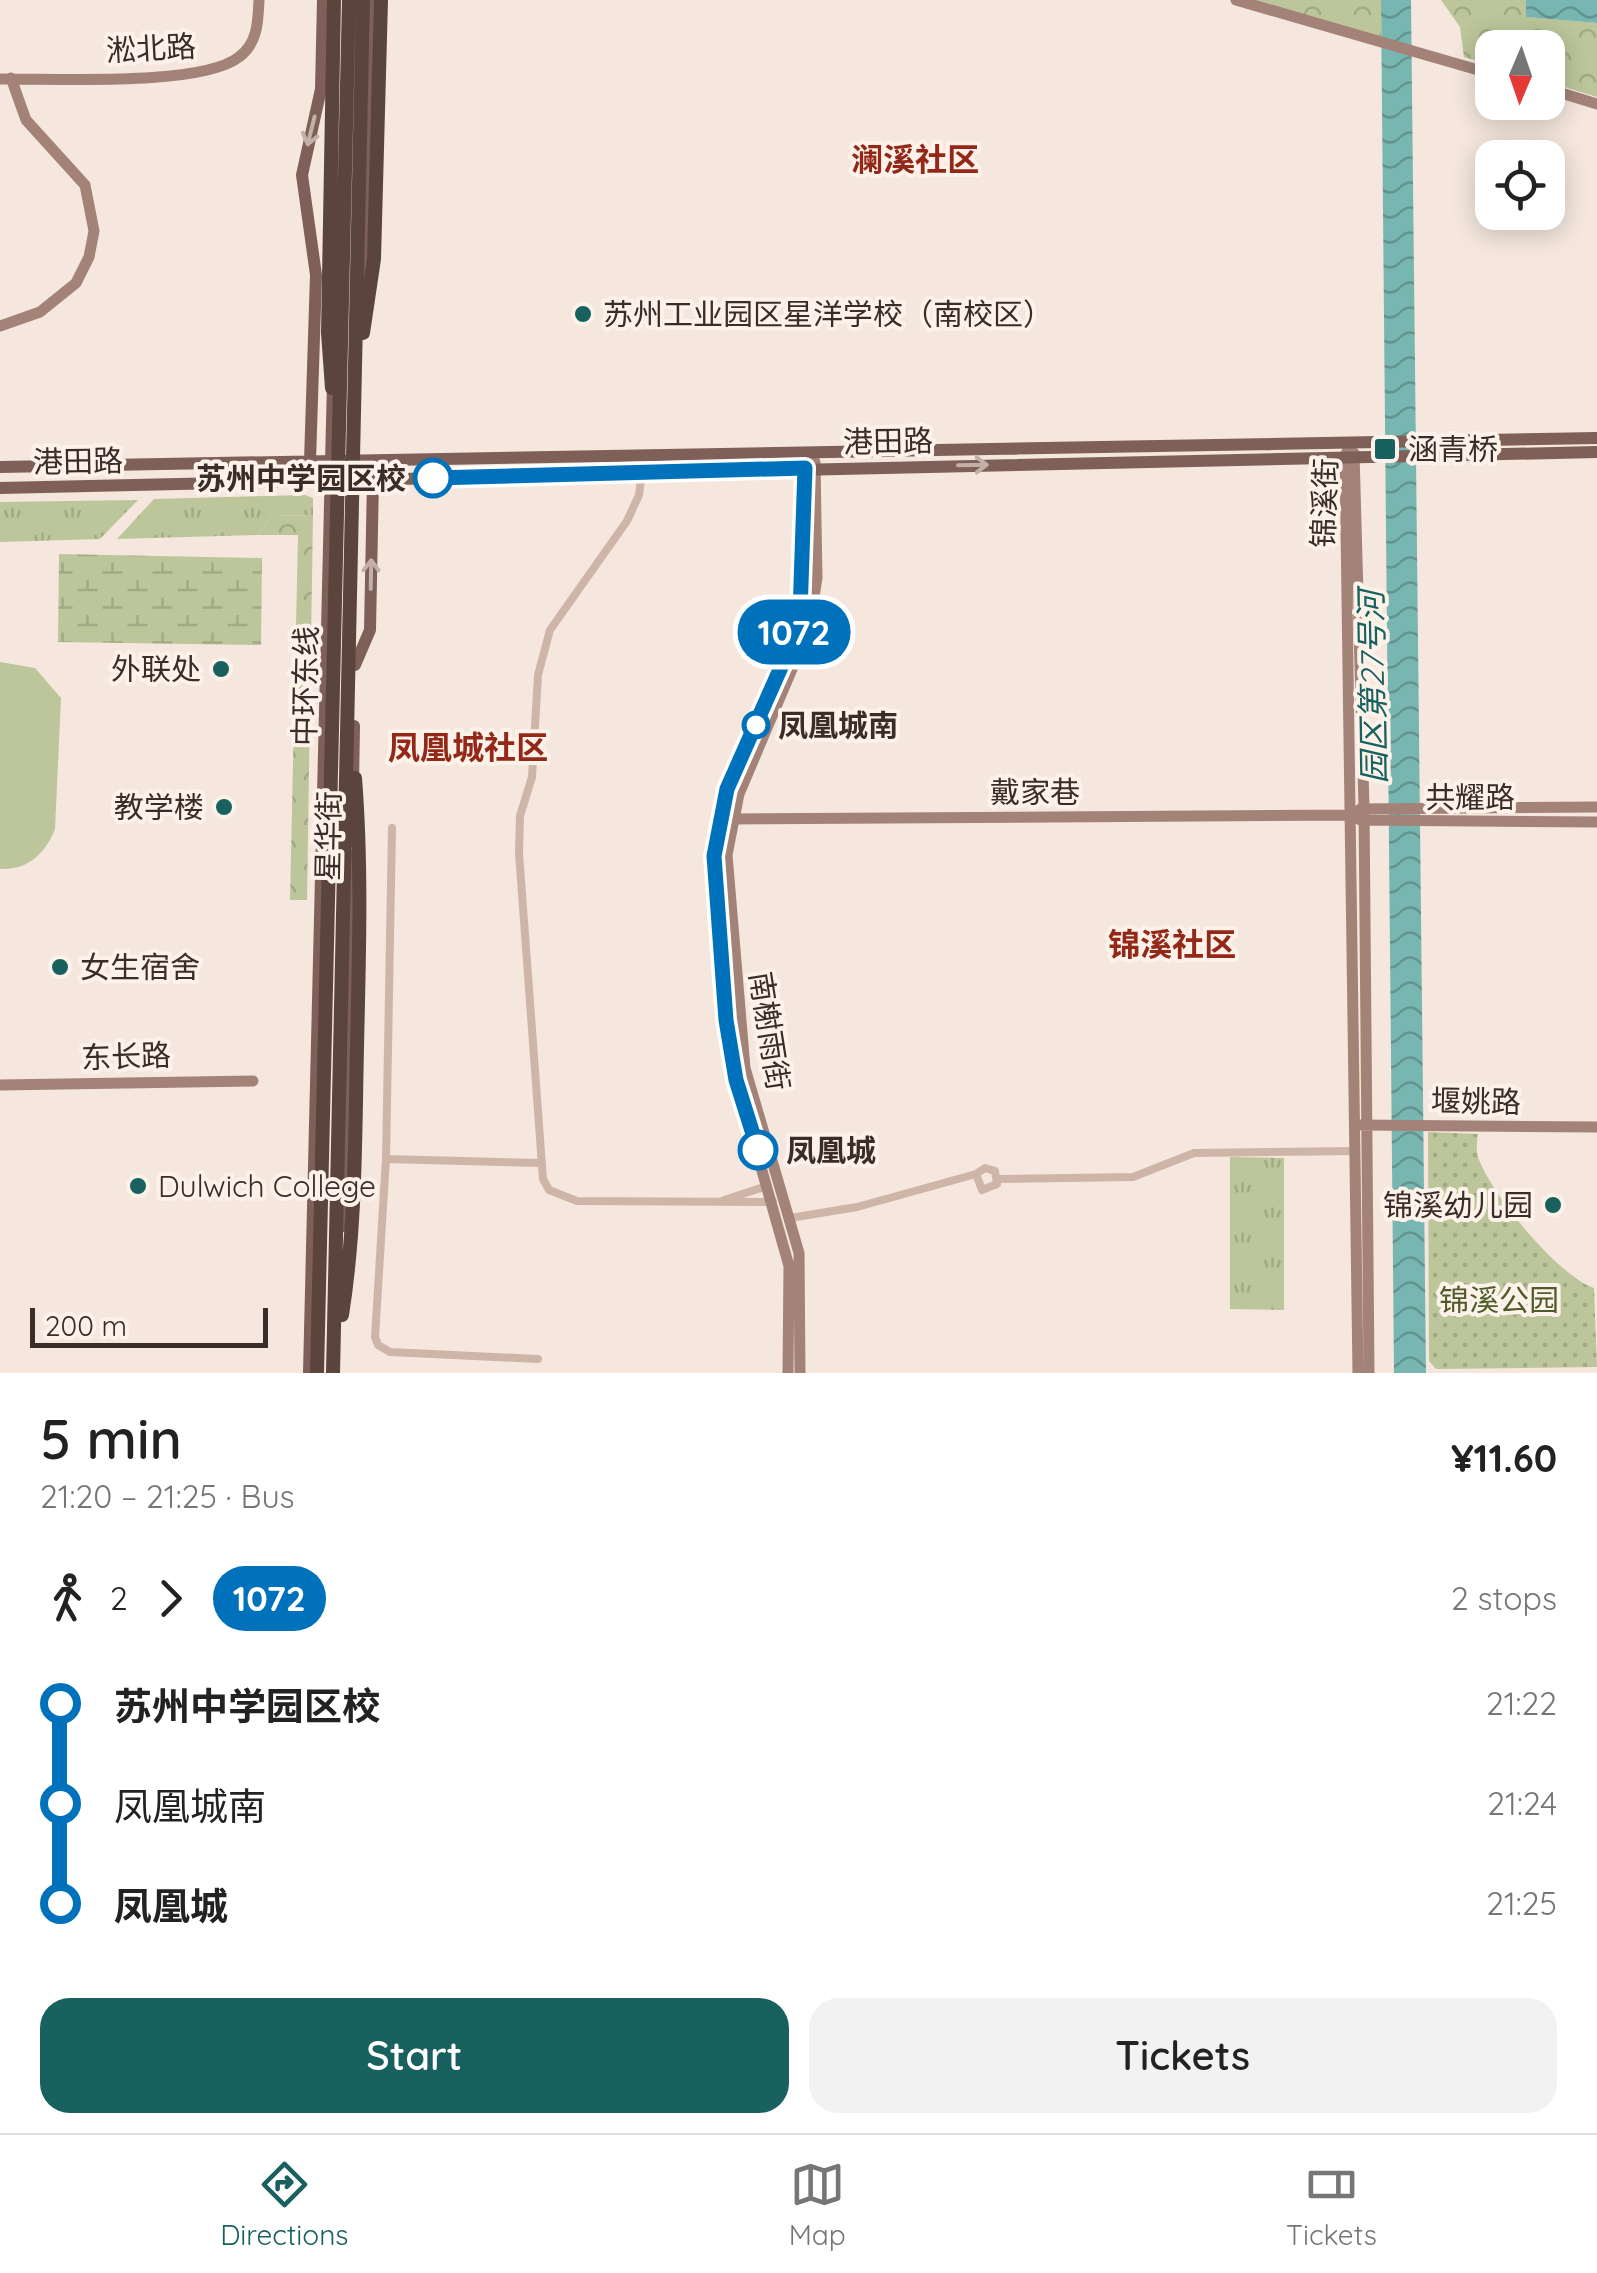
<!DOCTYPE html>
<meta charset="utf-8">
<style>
body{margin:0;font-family:Quicksand,"Noto Sans SC",sans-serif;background:#f2f2f2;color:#222;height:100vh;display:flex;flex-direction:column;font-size:38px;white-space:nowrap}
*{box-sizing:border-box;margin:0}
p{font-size:32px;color:#767676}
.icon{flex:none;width:55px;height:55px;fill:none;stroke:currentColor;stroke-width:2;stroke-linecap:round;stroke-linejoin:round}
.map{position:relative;height:1373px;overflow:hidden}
.details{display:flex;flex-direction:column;background:#fff;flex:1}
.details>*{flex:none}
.badge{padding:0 20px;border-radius:32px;font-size:35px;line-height:65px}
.needle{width:65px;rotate:182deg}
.tools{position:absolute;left:1475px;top:30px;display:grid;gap:20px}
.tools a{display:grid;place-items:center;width:90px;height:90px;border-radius:20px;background:#fff;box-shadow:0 5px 25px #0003;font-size:50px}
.scale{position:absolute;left:30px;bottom:25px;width:238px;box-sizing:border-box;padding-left:10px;border:5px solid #3a2c28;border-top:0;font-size:28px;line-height:35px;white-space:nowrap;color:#3a2c28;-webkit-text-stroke:8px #fcf2ea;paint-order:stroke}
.map>.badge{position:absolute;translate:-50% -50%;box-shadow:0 0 0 5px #fff}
.legs{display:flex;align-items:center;gap:15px;height:110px;padding:0 40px;font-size:32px}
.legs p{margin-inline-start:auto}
.overview{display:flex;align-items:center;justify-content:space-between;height:170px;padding:0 40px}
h1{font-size:55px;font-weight:600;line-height:75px}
.action{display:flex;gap:20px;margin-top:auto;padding:20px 40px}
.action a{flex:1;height:115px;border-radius:30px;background:#18615e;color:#fff;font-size:40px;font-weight:600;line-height:115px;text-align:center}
.action a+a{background:#f2f2f2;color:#222}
ul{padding:0 40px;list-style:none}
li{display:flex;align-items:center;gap:35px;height:100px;font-size:38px}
li i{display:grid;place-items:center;width:15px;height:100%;margin:0 12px;background:currentColor}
li i::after{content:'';width:25px;height:25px;margin:-12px;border:8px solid;border-radius:50%;background:#fff}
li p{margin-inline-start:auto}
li:first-child i{background:linear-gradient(#0000 50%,currentColor 0)}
li:last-child i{background:linear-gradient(currentColor 50%,#0000 0)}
.tabs{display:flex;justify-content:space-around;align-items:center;height:140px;border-top:2px solid #e0e0e0;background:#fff;font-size:28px;color:#767676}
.tabs a{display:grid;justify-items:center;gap:5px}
.tabs .selected{color:#18615e}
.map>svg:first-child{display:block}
</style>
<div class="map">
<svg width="1597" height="1373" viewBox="0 0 1597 1373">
<defs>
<pattern id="grass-tufts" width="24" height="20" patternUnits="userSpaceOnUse" patternTransform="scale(2.5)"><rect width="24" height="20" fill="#bcc69a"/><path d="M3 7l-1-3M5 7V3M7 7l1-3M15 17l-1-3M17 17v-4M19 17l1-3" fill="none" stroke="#a2aa85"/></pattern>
<pattern id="forest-crowns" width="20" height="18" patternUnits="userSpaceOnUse" patternTransform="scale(2.5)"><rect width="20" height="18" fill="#bcc69a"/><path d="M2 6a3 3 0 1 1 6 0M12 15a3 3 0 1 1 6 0" fill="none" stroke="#a2aa85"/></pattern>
<pattern id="wetland-marsh" width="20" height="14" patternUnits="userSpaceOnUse" patternTransform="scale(2.5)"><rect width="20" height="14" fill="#bcc69a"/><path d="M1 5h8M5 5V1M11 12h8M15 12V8" fill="none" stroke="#a2aa85"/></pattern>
<pattern id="park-dots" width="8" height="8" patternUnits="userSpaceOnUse" patternTransform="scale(2.5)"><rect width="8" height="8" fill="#bcc69a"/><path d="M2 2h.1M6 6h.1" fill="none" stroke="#a2aa85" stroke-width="1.8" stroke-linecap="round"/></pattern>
<pattern id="water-waves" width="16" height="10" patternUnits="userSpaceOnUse" patternTransform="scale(2.5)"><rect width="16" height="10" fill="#78b6b2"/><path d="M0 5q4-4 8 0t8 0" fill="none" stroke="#639491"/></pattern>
</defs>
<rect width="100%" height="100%" fill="#f5e7dd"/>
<path fill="url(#grass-tufts)" d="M 305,495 L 313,498 L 313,515 L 272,516 L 257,535 L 117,539 L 154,499 Z
M 138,500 L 100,539 L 0,542 L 0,502 Z
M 1230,1157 L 1284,1158 L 1284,1310 L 1230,1309 Z"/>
<path fill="url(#forest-crowns)" d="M 1235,0 L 1381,0 L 1381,40 Z
M 1441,0 L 1526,0 L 1527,17 L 1597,23 L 1597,97 L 1548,82 L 1548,48 L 1492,48 L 1492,65 L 1464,57 L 1460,27 Z
M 313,515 L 307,900 L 290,900 L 298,535 L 257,535 L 272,516 Z"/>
<path fill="url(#wetland-marsh)" d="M 59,554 L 262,558 L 261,645 L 58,642 Z"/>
<path fill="url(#park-dots)" d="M 1428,1132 L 1478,1134 C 1477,1141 1476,1151 1478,1157 C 1491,1194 1558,1276 1594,1288 L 1597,1367 L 1436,1369 L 1429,1361 Z"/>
<path fill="#bcc69a" d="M 0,662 L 35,668 L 61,698 L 55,829 C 45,854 28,870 0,869 Z"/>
<path fill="url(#water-waves)" d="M 1381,0 L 1411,0 L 1426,1373 L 1394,1373 Z
M 1526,0 L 1597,0 L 1597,23 L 1526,17 Z"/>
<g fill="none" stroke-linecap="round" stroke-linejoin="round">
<path stroke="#cfb5a7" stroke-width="8" d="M 642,472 L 639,495 L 627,521 L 550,630 L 538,675 L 532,777 L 520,816 L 519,853 L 543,1179 L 549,1190 L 577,1201 L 773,1202
M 392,828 L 386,1159 L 375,1337 L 378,1345 L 390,1352 L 538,1359
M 386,1159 L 542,1163
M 999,1179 L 1133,1177 L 1194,1153 L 1356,1151
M 724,1200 L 767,1186
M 790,1218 L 857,1207 L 976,1174 L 985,1168 L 995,1171 L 997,1184 L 982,1190 L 976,1174"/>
<path stroke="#a38378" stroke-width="11" d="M 1236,0 L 1492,74
M 0,79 C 53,78 201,87 239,57 C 258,43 258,21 259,0
M 1548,89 L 1597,104
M 0,326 L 40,312 L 76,283 L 89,257 L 94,231 L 85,185 L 26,120 L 11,78
M 1350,444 L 1345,457 L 1358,1373
M 1354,453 L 1364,807 L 1369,1373
M 1360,809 L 1597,807
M 728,819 L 1353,815
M 1360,820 L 1597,822
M 0,1085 L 253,1081
M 1361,1125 L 1597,1127
M 788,1373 L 789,1266 L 736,1079 L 726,1020 L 714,856 L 727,789 L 791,647 L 800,613 L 805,468 L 812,453
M 800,1373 L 799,1253 L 745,1068 L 727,855 L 739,794 L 809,629 L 817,578 L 815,462"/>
<path stroke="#7e6058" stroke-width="12" d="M 363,296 L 370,0
M 310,461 L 316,275 L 302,175 L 321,89 L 323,0
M 0,467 L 1597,438
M 0,488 L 1597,452
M 355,665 L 370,630 L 373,479
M 353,786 L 354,726
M 343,1226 L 353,856
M 309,1373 L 333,381"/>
<path stroke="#5c443e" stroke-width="14" d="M 363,333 L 374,259 L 381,0
M 332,388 L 328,333 L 334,0
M 342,1315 C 356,1226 355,1137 357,1047 C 359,957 362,867 355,778
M 317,1373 L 349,0
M 333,1373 L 363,0"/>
</g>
<defs><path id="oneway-shaft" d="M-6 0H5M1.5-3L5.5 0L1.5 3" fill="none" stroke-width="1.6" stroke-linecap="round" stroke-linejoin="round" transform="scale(2.5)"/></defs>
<g stroke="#c3b0a8">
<use href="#oneway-shaft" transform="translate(311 131) rotate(104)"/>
<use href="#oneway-shaft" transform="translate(973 465) rotate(-1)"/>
<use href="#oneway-shaft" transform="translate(371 574) rotate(-89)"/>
</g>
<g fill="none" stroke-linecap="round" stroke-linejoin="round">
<g stroke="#fff" stroke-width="22">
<path id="line-1" d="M 433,478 L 805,468 L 800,613 L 790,647 L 727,789 L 714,856 L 726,1020 L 736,1080 L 758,1150"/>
</g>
<use href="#line-1" stroke="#0072bc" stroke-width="15"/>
</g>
<g fill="#18615e" stroke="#fcf2ea" stroke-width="4">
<circle cx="583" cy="314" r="10"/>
<rect x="1373" y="437" width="24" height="24" rx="5"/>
<circle cx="221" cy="669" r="10"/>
<circle cx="224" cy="807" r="10"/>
<circle cx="60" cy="967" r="10"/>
<circle cx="138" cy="1186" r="10"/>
<circle cx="1553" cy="1205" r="10"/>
</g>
<g fill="#fff" stroke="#0072bc" stroke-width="5">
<circle cx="433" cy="478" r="18"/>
<circle cx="756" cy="725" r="12"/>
<circle cx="758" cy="1150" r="18"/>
</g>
<g text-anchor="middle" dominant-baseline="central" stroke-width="8" stroke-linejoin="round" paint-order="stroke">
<g font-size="30" fill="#3a2c28" stroke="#fcf2ea">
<text transform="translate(151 48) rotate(-3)">淞北路</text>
<text transform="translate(888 441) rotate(-1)">港田路</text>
<text transform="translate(78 461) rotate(-1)">港田路</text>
<text transform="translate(1324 503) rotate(-88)">锦溪街</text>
<text transform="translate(305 686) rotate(-89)">中环东线</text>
<text x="1035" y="792">戴家巷</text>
<text x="1470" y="797">共耀路</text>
<text transform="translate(328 836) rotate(-89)">星华街</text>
<text transform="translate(770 1031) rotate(81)">南榭雨街</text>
<text transform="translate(126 1056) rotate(-2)">东长路</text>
<text transform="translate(1476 1101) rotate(1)">堰姚路</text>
</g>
<g font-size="30" fill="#3a2c28" stroke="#fcf2ea" text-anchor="start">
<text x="603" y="314">苏州工业园区星洋学校（南校区）</text>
<text x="1408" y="449">涵青桥</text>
<text x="201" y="669" text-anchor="end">外联处</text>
<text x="204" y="807" text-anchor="end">教学楼</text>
<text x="80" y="967">女生宿舍</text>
<text x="158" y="1186">Dulwich College</text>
<text x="1533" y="1205" text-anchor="end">锦溪幼儿园</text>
</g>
<g font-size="30" font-weight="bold" fill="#3a2c28" stroke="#fcf2ea" text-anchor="start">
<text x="406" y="478" text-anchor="end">苏州中学园区校</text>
<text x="778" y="725">凤凰城南</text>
<text x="786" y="1150">凤凰城</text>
</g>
<g font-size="30" fill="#4f5c29" stroke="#fcf2ea">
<text x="1499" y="1300">锦溪公园</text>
</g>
<g font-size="32" font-weight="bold" fill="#932818" stroke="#fcf2ea">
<text x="915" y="159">澜溪社区</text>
<text x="468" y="747">凤凰城社区</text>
<text x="1172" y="944">锦溪社区</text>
</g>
<g font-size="32" font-style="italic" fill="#18615e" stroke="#fcf2ea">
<text transform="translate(1372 687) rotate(-91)">园区第27号河</text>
</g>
</g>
</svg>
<div class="tools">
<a><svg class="needle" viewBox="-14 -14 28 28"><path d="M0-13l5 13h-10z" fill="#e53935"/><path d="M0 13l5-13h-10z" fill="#767676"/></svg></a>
<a><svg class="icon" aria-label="locate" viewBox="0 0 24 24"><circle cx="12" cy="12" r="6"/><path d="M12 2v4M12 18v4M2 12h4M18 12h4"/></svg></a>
</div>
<div class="scale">200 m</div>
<b class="badge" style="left:794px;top:632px;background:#0072bc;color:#fff">1072</b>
</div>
<section class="details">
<div class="overview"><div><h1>5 min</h1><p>21:20 – 21:25 · Bus</p></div><b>¥11.60</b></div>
<div class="legs"><svg class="icon" aria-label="walk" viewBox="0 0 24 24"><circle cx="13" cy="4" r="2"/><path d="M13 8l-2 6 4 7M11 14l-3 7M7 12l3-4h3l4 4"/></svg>2<svg class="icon" aria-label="forward" viewBox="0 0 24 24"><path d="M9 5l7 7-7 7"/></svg><b class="badge" style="background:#0072bc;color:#fff">1072</b><p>2 stops</p></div>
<ul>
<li><i style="color:#0072bc"></i><b>苏州中学园区校</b><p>21:22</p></li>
<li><i style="color:#0072bc"></i><span>凤凰城南</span><p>21:24</p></li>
<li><i style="color:#0072bc"></i><b>凤凰城</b><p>21:25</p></li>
</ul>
<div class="action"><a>Start</a><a>Tickets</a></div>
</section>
<nav class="tabs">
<a class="selected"><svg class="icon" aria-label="directions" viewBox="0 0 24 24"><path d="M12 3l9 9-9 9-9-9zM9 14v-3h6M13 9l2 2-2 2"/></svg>Directions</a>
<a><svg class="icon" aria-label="map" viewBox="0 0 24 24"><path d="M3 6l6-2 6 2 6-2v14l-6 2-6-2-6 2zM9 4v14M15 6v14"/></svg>Map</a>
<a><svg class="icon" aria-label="tickets" viewBox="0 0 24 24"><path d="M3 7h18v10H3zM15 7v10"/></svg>Tickets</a>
</nav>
